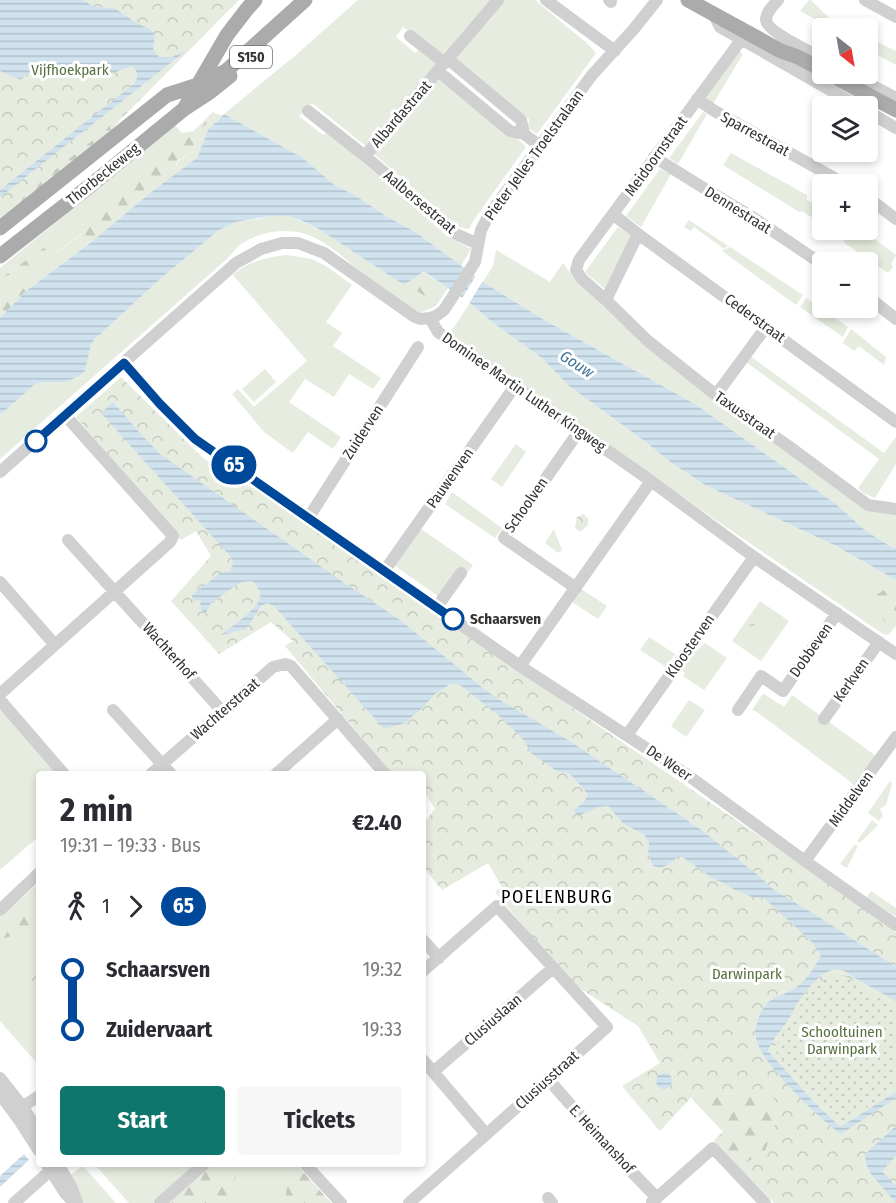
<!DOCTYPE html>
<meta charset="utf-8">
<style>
body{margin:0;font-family:"Fira Sans Condensed",sans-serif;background:#f7f7f7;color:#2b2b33;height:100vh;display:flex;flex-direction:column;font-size:22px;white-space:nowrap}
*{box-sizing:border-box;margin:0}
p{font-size:20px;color:#7c7c81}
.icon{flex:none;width:33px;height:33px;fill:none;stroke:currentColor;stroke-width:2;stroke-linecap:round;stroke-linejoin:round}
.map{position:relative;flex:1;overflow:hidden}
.drawer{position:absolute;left:36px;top:771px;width:390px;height:396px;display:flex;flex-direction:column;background:#fff;border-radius:6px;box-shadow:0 3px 9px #0003}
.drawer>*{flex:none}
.badge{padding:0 12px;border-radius:20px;font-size:21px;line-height:39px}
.needle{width:39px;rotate:149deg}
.tools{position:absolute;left:812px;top:18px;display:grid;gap:12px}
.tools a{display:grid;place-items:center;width:66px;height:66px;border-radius:6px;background:#fff;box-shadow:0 3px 9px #0003;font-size:30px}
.map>.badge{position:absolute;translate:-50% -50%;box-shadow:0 0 0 3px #fff}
.legs{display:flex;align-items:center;gap:9px;height:66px;padding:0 24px;font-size:20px}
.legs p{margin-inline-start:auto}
.summary{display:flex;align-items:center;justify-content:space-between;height:102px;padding:0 24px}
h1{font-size:33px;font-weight:700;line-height:45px}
.cta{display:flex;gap:12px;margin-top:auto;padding:12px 24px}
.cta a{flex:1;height:69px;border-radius:6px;background:#0f766e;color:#fff;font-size:24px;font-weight:700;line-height:69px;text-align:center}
.cta a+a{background:#f7f7f7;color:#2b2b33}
ul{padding:0 24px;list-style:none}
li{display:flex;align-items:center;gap:21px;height:60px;font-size:22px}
li i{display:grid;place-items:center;width:9px;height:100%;margin:0 8px;background:currentColor}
li i::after{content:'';width:15px;height:15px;margin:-8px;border:4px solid;border-radius:50%;background:#fff}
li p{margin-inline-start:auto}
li:first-child i{background:linear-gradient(#0000 50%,currentColor 0)}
li:last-child i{background:linear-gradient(currentColor 50%,#0000 0)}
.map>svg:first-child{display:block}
</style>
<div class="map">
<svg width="896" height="1203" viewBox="0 0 896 1203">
<defs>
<pattern id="forest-firs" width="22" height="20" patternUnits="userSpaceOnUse" patternTransform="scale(1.5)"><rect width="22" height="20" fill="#e6ecdf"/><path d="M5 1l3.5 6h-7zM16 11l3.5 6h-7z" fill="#c6cbc0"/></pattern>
<pattern id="park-crowns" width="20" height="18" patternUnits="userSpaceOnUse" patternTransform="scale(1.5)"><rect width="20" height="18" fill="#e6ecdf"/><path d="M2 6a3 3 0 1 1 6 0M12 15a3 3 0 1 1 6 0" fill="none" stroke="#c6cbc0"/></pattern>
<pattern id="garden-dots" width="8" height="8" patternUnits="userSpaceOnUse" patternTransform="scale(1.5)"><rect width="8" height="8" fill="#e6ecdf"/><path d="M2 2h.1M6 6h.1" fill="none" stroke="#c6cbc0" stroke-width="1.8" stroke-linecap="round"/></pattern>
<pattern id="water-rules" width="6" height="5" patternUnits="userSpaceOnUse" patternTransform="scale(1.5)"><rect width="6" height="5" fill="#cfe2ee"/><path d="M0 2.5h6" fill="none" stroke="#b2c2cd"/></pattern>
</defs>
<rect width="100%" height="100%" fill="#fff"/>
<path fill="#e6ecdf" d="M 358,0 L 492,0 L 443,58 L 403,27 L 396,37 L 415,53 L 420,48 L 439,64 L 368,148 L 312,103 L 299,116 L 323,135 L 328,132 L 447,236 L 471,249 L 461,266 L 417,233 L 386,216 L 356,196 L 333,184 L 303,158 L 224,114 L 297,54 Z
M 502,0 L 535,0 L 590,46 L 596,53 L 537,134 L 528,128 L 529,119 L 456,59 L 457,54 Z
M 809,0 L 811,0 L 833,22 L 847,28 L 831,28 L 800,11 Z
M 867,37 L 896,51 L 896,65 L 867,49 Z
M 737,50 L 743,54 L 713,104 L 707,99 L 707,95 Z
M 437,78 L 518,139 L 526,147 L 473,221 L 469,229 L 458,227 L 374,154 Z
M 703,112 L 707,114 L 678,164 L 669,158 Z
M 216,114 L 222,115 L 208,131 L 197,158 L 179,173 L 175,168 L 179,160 L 195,151 L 194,136 Z
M 175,125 L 182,133 L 166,147 L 159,164 L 146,171 L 129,185 L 118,197 L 99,209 L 85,224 L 73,227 L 5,275 L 32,271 L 82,234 L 89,244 L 26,291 L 15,280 L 0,285 L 0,268 Z
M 731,153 L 807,195 L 807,200 L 822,208 L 822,224 L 802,211 L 799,212 L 723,165 Z
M 660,169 L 671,174 L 641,227 L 626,216 Z
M 274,216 L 288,216 L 317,228 L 404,285 L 423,272 L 448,288 L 436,306 L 420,313 C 399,298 377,283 356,268 C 345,259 331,246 319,240 C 296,226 262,229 240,245 C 236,248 232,254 228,258 L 0,459 L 0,415 L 34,384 L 45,382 L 66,382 L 79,376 L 85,371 L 91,345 L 94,340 L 159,280 L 219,230 L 236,222 Z
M 689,220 L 728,246 L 724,249 L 694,227 L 691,231 L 684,227 Z
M 618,227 L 631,236 L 605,289 L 585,272 Z
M 852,230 L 863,230 L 896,255 L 891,264 L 893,267 L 888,273 L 843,242 Z
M 730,247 L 803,295 L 796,305 L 722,251 Z
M 496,250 L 550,282 L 563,263 L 573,277 L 623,323 L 825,480 L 896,513 L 896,547 L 893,548 L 866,531 L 836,504 L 695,404 L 546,321 L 483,282 L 493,266 Z
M 287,255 L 312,259 L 326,266 L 352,285 L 326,322 L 342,333 L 333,346 L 381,378 L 373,389 L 349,374 L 334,397 L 305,379 L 289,402 L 341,437 L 333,449 L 308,432 L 293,453 L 265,433 L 232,394 L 238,389 L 254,407 L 307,361 L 233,275 C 248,261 268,257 287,255 Z
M 806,298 L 848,327 L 843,337 L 800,307 Z
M 470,303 L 492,322 L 543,359 L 569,386 L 643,440 L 673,464 L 705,485 L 834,545 L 896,580 L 896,626 L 888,635 L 883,634 L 707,514 L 450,333 Z
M 851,329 L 886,357 L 884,365 L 859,346 L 854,351 L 843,343 Z
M 750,356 L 884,453 L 896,437 L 896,464 L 875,498 L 863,493 L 858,488 L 879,459 L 746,362 Z
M 265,369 L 276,382 L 254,402 L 242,389 Z
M 516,444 L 526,452 L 502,487 L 491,479 Z
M 452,492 L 502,528 L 495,538 L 445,504 Z
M 421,529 L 473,565 L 467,574 L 458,567 L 438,596 L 395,566 Z
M 554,529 L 562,550 L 558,553 L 545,543 Z
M 581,589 L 607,606 L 598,619 L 572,602 Z
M 760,601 L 789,621 L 761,661 L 732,641 Z
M 649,637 L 675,654 L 666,667 L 640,650 Z
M 705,643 L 727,658 L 704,690 L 683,676 L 685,673 L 681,670 L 685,665 L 682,662 L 694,645 L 699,649 Z
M 764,694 L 784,707 L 792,695 L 876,756 L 856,786 L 757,712 L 752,710 L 762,695 Z
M 689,700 L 705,710 L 686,737 L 671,726 Z
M 0,709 L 58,774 L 39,774 L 39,836 L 0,870 Z
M 890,781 L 892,784 L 886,805 L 884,806 L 880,809 L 883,816 L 879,821 L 868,813 Z
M 872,820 L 878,825 L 860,843 L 857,841 Z
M 855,844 L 858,846 L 847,868 L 840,864 Z
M 39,883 L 39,1058 L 35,1061 L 0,1021 L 0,917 Z
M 871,891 L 896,908 L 896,916 L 891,914 L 867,897 Z
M 94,1164 L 197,1164 L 153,1203 L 129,1203 Z
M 212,1164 L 296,1164 L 331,1203 L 169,1203 Z
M 83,1166 L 116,1203 L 83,1203 L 69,1176 Z"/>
<path fill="url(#forest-firs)" d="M 134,101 L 106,139 L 0,218 L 0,197 Z
M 213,112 L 216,114 L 194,136 L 195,151 L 178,160 L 175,168 L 179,173 L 150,193 L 89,244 L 81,234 L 32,271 L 4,276 L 73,227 L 85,224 L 99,209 L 118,197 L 129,185 L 146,171 L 158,164 L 166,147 L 182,133 L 194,131 Z
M 423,276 L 437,287 L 432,301 L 408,285 Z
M 15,280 L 26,291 L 0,318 L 0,285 Z
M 887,588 L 895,597 L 896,597 L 896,624 L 884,622 L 875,596 Z
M744 633a9 9 0 1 1 18 0a9 9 0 1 1-18 0Z
M 716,661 L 723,662 L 707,686 L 702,680 L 712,672 Z
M 39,889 L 39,927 C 27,928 10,939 0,938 L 0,925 L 4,920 Z
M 39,1011 L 39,1041 L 32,1037 L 30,1023 Z
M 697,1091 L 773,1097 L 780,1109 L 765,1152 L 739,1167 L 714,1140 L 723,1132 L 691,1098 Z
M 212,1164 L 233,1164 L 236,1176 L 234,1183 L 236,1203 L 170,1203 Z
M 304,1173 L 331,1203 L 288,1203 C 282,1186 291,1181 304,1173 Z"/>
<path fill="url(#park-crowns)" d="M 0,0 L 239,0 L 125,115 L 0,213 Z
M 511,40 L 528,44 L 525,58 L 508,53 Z
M 490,43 L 500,52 L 493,61 L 483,52 Z
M 121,377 L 204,459 L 302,518 L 587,718 L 797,862 L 896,932 L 896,1203 L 774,1203 L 739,1167 L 765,1152 L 780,1109 L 773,1097 L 697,1091 L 660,1131 L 622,1086 L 660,1063 L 638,1026 L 570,982 L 495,892 L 502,887 L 488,863 L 442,890 L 423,867 L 423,824 L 435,809 L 423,789 L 423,774 L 414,774 L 413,772 L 410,774 L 392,774 L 285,646 L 293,641 L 271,622 L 219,654 L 171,601 L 211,556 L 196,531 L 181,540 L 76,417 Z
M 583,514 L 588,518 L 588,525 L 581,531 L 578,531 L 575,527 L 577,517 Z
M 18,968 L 39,971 L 38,992 L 14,988 Z"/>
<path fill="url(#garden-dots)" d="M 836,974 L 845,976 L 896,1009 L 896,1090 L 842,1122 L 832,1114 L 777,1054 L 774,1048 C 790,1023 807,984 836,974 Z"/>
<path fill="url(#water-rules)" d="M 0,0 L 82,0 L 93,6 L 116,9 L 136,23 L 150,29 L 155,35 L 153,50 L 159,57 L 172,57 L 187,50 L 0,197 L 0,190 L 135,83 C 138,78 138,70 132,66 C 116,71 99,82 83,71 C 76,71 70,74 63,73 C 44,72 37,63 21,80 L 0,71 Z
M 224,114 L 303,158 L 333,184 L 356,196 L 386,216 L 417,233 L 483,282 L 546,321 L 695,404 L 836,504 L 866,531 L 893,548 L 896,547 L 896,580 L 834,545 L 705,485 L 673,464 L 643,440 L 569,386 L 543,359 L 492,322 L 470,303 L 426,273 L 423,272 L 404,285 L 317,228 L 302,221 L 288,216 L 274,216 L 258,218 L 236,222 L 219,230 L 159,280 L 94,340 L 91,345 L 85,371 L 79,376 L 66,382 L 45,382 L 35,384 L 0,415 L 0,318 L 26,291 L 89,244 L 150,193 L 197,158 L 208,130 Z
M 113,402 L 139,432 L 160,454 L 343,582 L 400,620 L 484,689 L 498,699 L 568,740 L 700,829 L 759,876 L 774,890 L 814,914 L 896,967 L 896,1001 L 853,977 C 830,954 807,989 795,1007 C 789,1024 773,1036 768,1051 L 812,1100 L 840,1127 L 896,1092 L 896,1098 L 841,1134 C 819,1118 761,1064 756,1038 C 754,1028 760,1010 767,1003 C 774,997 784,995 792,990 C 805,983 815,968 821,955 L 812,942 L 764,898 L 752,897 L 735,890 L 722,882 L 715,880 L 684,858 L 679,856 C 670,863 665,870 653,866 L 648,853 L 649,843 L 645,835 L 624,824 L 608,806 L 599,807 L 580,815 L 575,813 L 574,810 L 584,802 L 588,795 L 582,787 L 570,774 L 555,770 L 531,753 L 523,739 L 496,713 L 460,685 L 452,683 L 435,694 L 423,707 L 405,723 L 384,729 L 274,606 L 267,603 L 261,606 L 246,629 L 221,635 C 231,627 258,609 260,598 C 262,590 257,586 252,581 L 241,582 L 211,603 L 205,614 L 201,609 L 200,600 L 193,601 L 192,595 L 220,573 L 230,571 L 233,563 L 232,558 L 101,413 Z
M656 1081a8 8 0 1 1 16 0a8 8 0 1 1-16 0Z
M 896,1126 L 896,1156 L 882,1171 L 896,1186 L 896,1203 L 871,1174 L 866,1164 L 865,1154 Z
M 24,1154 L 29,1160 L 0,1187 L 0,1176 Z"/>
<path fill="#fff" d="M 477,274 L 484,279 L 468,305 L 461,300 Z"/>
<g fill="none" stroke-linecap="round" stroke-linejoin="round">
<path stroke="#d0d0d0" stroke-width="12" d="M 546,0 L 615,51
M 609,0 L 611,2
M 778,0 C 773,6 766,12 766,20 C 767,32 811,52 822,58
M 865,0 L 896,17
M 714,15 L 720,27 L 858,106
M 410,36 L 445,63
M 741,40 L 579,260 L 576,270 L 582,279 L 606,300 L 648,341 L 716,395 L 791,448 L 868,505 L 896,509
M 448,59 L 521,120 L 524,134
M 438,71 L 510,131 L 524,134 L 540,146
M 851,74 L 896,98
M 697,99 L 713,110 L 845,184
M 308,111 L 365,156 L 498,0
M 867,111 L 896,128
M 365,156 L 456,234 L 478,244
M 654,157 L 707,190 L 749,215 L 822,264
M 867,197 L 896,219
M 614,215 L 638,234 L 896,422
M 867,296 L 896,319
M 606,300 L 638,234
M 430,318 L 438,332 L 651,481 L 754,557 L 896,654
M 124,363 L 160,404 L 195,439 L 520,666 L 686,774 L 805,861 L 896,925
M 716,395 L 766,327
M 0,472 L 236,263 L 261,249 L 282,243 L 298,243 L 324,253 L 415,317 L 420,319 L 430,318 L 436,316 L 444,310 L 475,262 L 481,230 L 489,215 L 592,75 L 633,30 L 657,0
M 309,517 L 418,347
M 68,540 L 223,712
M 385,570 L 515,386
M 0,582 L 55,645
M 576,588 L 504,538 L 579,431
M 437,607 L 461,573
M 520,666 L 651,481
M 0,694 L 170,542 L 173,536 L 65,415
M 0,700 L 64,774
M 113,710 L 171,774
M 738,710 L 761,676 L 783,691 L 837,613
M 824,719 L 879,642
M 627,735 L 754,557
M 151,774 L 273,667 L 285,664 L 291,666 L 385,774
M 276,774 L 338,719
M 805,861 L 896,737
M 0,910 L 39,873
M 423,940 L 439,958
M 423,1060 L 486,1134
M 433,1072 L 553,968
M 0,1078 L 23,1107 L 39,1133
M 548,1079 L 605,1144 L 657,1198
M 0,1094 L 19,1120 L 39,1151
M 17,1110 L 39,1096
M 58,1164 L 72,1188 L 77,1203
M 305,1164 L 341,1203
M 47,1165 L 65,1193 L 74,1203
M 548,1198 L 552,1203
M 652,1202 L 713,1148 L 765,1203
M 14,1203 L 50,1171 L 59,1165
M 160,1203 L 204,1164
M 409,1203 L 607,1027 L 497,906 L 423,971"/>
<path stroke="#ababab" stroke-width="15" d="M 688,0 L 781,51 L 798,57 L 822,70
M 829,74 L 896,110
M 187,107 L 210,92 L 230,76
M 0,228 L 167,95 L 198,85 L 226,71 L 305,0
M 0,256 L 91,185 L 184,109 L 227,35 L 247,9 L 255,0"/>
</g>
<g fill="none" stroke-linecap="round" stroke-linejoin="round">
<g stroke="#fff" stroke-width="14">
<path id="line-1" d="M 36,441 L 124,363 L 160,404 L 195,439 L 453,619"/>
</g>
<use href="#line-1" stroke="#004899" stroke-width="9"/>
</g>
<g fill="#fff" stroke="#004899" stroke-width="3">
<circle cx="36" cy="441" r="10"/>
<circle cx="453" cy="619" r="10"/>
</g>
<g text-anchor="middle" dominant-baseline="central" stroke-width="6" stroke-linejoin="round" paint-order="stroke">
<rect fill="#fff" stroke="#707070" stroke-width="1.5" x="230" y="46" width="42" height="22" rx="4.5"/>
<g font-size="14" font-weight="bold" fill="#333">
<text x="251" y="57">S150</text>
</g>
<g font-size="15" fill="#56703f" stroke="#fff">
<text x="70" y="70">Vijfhoekpark</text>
<text x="747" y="974">Darwinpark</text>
<text x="842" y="1032">Schooltuinen<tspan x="842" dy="17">Darwinpark</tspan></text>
</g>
<g font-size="15" fill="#333" stroke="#fff">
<text transform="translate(401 114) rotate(-49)">Albardastraat</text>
<text transform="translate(755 134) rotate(29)">Sparrestraat</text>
<text transform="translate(534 155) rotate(-54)">Pieter Jelles Troelstralaan</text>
<text transform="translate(656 156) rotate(-54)">Meidoornstraat</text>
<text transform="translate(103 174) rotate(-39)">Thorbeckeweg</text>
<text transform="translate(420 202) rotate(40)">Aalbersestraat</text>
<text transform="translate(738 210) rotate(32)">Dennestraat</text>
<text transform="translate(755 318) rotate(36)">Cederstraat</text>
<text transform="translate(524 392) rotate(35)">Dominee Martin Luther Kingweg</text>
<text transform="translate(745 415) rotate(35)">Taxusstraat</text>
<text transform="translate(363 432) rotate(-57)">Zuiderven</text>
<text transform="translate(450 478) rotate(-55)">Pauwenven</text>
<text transform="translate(526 505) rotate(-55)">Schoolven</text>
<text transform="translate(690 646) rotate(-55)">Kloosterven</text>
<text transform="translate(811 650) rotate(-55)">Dobbeven</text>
<text transform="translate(169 651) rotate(48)">Wachterhof</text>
<text transform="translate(851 680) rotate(-55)">Kerkven</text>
<text transform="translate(225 709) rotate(-41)">Wachterstraat</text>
<text transform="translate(669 763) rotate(34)">De Weer</text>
<text transform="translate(851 799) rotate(-54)">Middelven</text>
<text transform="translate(493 1020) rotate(-41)">Clusiuslaan</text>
<text transform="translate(547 1080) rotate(-42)">Clusiusstraat</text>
<text transform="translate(602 1139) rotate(47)">E. Heimanshof</text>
</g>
<g font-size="15" font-weight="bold" fill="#333" stroke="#fff" text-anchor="start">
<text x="470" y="619">Schaarsven</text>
</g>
<g font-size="16" font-style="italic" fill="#3f7597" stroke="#fff">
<text transform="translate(577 364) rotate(33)">Gouw</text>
</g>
<g font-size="18" letter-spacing="1.5" fill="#000" stroke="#fff">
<text x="557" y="897">POELENBURG</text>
</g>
</g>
</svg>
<div class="tools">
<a><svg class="needle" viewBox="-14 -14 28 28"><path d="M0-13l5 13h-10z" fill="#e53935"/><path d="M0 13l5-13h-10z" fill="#7c7c81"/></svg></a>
<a><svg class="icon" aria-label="layers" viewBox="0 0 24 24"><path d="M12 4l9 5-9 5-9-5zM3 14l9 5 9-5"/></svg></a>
<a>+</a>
<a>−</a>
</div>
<b class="badge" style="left:234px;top:465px;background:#004899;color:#fff">65</b>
<section class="drawer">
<div class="summary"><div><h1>2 min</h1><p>19:31 – 19:33 · Bus</p></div><b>€2.40</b></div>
<div class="legs"><svg class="icon" aria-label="walk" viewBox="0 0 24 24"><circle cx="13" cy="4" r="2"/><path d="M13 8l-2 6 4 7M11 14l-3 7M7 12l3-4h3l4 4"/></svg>1<svg class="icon" aria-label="forward" viewBox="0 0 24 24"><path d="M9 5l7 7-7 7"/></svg><b class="badge" style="background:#004899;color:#fff">65</b></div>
<ul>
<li><i style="color:#004899"></i><b>Schaarsven</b><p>19:32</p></li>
<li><i style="color:#004899"></i><b>Zuidervaart</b><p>19:33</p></li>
</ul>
<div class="cta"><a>Start</a><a>Tickets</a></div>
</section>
</div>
